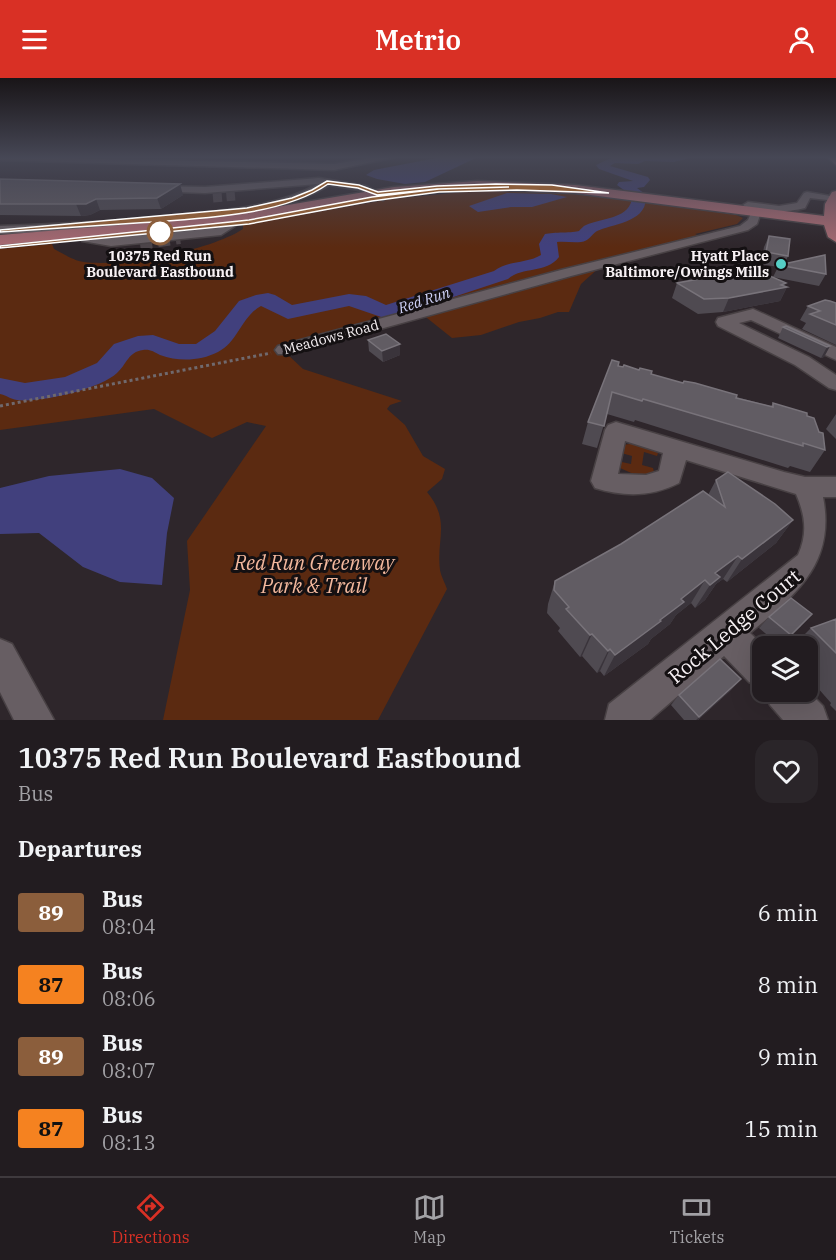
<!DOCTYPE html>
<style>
body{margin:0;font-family:"IBM Plex Serif",serif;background:#2a2529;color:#f1f3f6;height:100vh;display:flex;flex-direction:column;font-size:22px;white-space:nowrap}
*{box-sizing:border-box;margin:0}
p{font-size:20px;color:#a2a1a5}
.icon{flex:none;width:33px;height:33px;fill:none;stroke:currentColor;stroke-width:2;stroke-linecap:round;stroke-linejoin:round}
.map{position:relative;height:642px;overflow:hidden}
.panel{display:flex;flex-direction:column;background:#221c20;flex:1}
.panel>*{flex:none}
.badge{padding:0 12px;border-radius:4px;font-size:21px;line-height:39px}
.buttons{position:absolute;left:752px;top:558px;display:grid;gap:12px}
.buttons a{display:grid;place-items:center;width:66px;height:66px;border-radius:12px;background:#221c20;box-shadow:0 6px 24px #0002,0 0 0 2px #3f3a3e;font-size:30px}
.map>.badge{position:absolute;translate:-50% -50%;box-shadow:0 0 0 3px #fff}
h2{padding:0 18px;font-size:22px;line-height:54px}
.round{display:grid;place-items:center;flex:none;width:63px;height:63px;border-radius:18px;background:#2a2529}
.headline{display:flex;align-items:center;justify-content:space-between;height:102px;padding:0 18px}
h1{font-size:28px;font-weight:600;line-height:45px}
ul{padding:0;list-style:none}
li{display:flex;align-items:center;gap:18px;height:72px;padding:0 18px}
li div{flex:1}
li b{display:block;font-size:22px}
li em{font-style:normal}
li .badge{min-width:66px;font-weight:700;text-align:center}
header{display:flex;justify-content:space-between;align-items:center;height:78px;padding:0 18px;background:#d93025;color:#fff;font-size:27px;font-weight:600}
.menu{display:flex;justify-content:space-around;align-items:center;height:84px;border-top:2px solid #3f3a3e;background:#221c20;font-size:16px;color:#a2a1a5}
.menu a{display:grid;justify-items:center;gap:3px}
.menu .current{color:#d93025}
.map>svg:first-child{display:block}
</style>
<header><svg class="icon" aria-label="menu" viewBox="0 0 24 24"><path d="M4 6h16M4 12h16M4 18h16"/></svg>Metrio<svg class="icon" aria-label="person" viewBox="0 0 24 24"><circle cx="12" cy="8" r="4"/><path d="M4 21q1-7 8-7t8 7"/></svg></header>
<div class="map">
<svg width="836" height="642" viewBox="0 0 836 642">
<rect width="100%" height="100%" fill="#2e262b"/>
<path fill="#5b2a11" d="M 485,112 L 596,117 L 736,137 L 743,140 L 737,146 L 695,156 L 702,159 L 601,188 L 581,206 L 569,234 L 558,234 L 540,240 L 519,244 L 481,257 L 452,260 L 422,236 L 287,276 L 303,291 L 402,323 L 390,327 L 387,331 L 405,347 L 423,378 L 445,391 L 442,401 L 427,414 C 451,443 436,461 440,492 C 441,498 445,505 447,511 L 378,642 L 163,642 L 190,512 L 187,463 L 266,348 L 247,344 L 212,360 L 154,331 L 0,352 L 0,171 L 52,166 L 54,171 C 62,175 74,183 84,184 C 124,189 209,173 243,151 L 243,147 L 391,121 Z
M 630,366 L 638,366 L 658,375 L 657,378 L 644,374 L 642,387 L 653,390 L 654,394 L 638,398 L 620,390 L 617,383 L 631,386 L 632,378 L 618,374 L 622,367 Z"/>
<path fill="#41407d" d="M 441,79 L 478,79 L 425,104 L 405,106 L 377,101 L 366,97 L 374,92 Z
M 507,115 L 551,116 L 567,119 L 532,129 L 511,129 L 478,134 L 469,128 Z
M 120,391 L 152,400 L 174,420 L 167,455 L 162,507 L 120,504 L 83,489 L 39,455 L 0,456 L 0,410 L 49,398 Z"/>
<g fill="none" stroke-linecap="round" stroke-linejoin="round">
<path fill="#41407d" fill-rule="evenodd" d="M 613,79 L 694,79 L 674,84 L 645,83 L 638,86 L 615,85 L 610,88 L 648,99 L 650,102 L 644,109 L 637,110 L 645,116 C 651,144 611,146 597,153 C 591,157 589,163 581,164 C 573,165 565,163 557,164 L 559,179 C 546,196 523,188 508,201 L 387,241 L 349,228 L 288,241 L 261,228 C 241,239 238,264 218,274 C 200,283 179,284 160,277 C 154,274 150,271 143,272 C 128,274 127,286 117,295 C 100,311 40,325 17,322 C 10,321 6,317 0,316 L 0,300 L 25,305 L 65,299 L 97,285 L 114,266 L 138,258 L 153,257 L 179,266 L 196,266 L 215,253 L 239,223 L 256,217 L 268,215 L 275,217 L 292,227 L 349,216 L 366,218 L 386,227 L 494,193 C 508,182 526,186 541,177 L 539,166 L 545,156 C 553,154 574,155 579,153 C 581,151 583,148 586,147 C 601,140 632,141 632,118 L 617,107 L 619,104 L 633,103 L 599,91 L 596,87 Z"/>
<path stroke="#4c4449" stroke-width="9" stroke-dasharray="9 4.5" stroke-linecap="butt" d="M 213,120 L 235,118"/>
<path stroke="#4c4449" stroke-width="12" stroke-dasharray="12 6" stroke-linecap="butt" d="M 140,166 L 180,160"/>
<g stroke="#484144" stroke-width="3">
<path id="minor" d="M 0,79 L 334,86 L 378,79 L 396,79 L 334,92 L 0,82 Z
M 319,100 L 366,108 L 388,119 L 383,122 L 359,112 L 330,107 C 288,131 240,137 193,143 C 129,151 64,153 0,156 L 0,148 C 66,146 132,143 198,135 C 239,131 282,126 318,106 L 205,115 L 150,113 L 148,111 L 153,108 L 205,109 Z
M 807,114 L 836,119 L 836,123 L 810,120 L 805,130 C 789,134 756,137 743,127 L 748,124 L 779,128 L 797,125 L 804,115 Z
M 755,134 L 760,137 L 757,146 L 748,152 L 571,198 L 290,276 L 278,276 L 275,272 L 278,268 L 561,192 L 740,148 L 748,142 L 751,135 Z
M 232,143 L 238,146 L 221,157 L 111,168 L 82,163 L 80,160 L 86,156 L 111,160 L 218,150 Z
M 753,231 L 836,269 L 836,282 L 751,242 L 739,245 L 809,279 L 836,297 L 836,312 L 829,310 L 795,287 L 718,248 L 716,244 L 718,240 Z
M 616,344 L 784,394 L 805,399 L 836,399 L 836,419 L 823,419 C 836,486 795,517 750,555 L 764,568 L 762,568 L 762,609 L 749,604 L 724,578 L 650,642 L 605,642 L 609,626 L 798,477 C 808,455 805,437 796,416 L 686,382 L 679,405 C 652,419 624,419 595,410 L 591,403 L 605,352 L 608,347 ZM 625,363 L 663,375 L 659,393 L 646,397 L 618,396 Z
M 0,561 L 12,566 L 54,642 L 14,642 L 0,614 Z
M 807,612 L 823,628 L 828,642 L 783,642 L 770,627 L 765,614 Z"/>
</g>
<g stroke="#484144" stroke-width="3">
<path id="major" d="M 827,79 L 836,79 L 836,87 Z
M 477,103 L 575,107 L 824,138 L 825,126 L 832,114 L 836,113 L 836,164 L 828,159 L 824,147 L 575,115 L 477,111 L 394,117 L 217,147 L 0,167 L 0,157 L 217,139 L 394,109 Z"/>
</g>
<path stroke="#70696d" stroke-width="3" stroke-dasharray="3 3" stroke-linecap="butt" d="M 0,328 L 271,275"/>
<use href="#minor" fill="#675e63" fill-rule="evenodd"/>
<use href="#major" fill="#a86a72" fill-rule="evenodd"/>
</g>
<path fill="#4f4a51" d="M 0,101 L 183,117 L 161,131 L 100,132 L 90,137 L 81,138 L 0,137 Z
M 769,158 L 788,178 L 785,185 L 826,196 L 819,208 L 773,199 L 778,189 L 761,186 L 764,169 Z
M 677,205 L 786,205 L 784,208 L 787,209 L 780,223 L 723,234 L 698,236 L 672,220 Z
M 836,225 L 836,267 L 802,251 L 806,245 L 800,242 L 808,228 Z
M 783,249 L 830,268 L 824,279 L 821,280 L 778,260 Z
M 368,262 L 400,266 L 400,277 L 383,284 L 369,273 Z
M 618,288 L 771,328 L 773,325 L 807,338 L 825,372 L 810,394 L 790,388 L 788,390 L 635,342 L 634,344 L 607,336 L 597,370 L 582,366 L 588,344 Z
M 836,336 L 836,361 L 826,351 Z
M 716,402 L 793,442 L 776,465 L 727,504 L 723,501 L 716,506 L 705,522 L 695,530 L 691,525 L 676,537 L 670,546 L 651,561 L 648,566 L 604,598 L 600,593 L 597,595 L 582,578 L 580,579 L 558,553 L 560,550 L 547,535 L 548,526 L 555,503 L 708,417 Z
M 769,539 L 801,548 L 780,568 L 759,550 Z
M 836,541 L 836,633 L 830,627 L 831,625 L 809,600 L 813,597 L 807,591 L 807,568 L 793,568 L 811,550 Z
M 741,601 L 731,612 L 698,642 L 684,642 L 671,627 L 679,617 Z"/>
<path fill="#3a343b" d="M 180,106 L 183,117 L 161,131 L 157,120 Z
M 96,121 L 100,132 L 90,137 L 81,138 L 76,126 Z
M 786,205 L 783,210 L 787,209 L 780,223 L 723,234 L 729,220 Z
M 400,266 L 400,277 L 383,284 L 382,273 Z
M 830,268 L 824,279 L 821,280 L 827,269 Z
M 793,442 L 776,465 L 727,504 L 742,481 Z
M 738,478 L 723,501 L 716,506 L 705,522 L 695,530 L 710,507 L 715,495 Z
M 705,502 L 691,525 L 676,537 L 670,546 L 651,561 L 648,566 L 604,598 L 615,577 L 660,542 L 681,521 Z
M 592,556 L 582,578 L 580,579 L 590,557 Z
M 610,571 L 600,593 L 597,595 L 608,573 Z
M 741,601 L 731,612 L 698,642 L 696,642 Z"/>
<path fill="#615c63" stroke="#78737a" stroke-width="1.5" d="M 0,101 L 180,106 L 157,120 L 96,121 L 86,126 L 0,126 Z
M 769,158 L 790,161 L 788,178 L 766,174 Z
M 825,177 L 826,196 L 779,187 Z
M 754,191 L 786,205 L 781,207 L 787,209 L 729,220 L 704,221 L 677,205 Z
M 825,222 L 830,223 L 836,225 L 836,247 L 810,236 L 820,233 L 808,228 Z
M 786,248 L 830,268 L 827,269 L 783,249 Z
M 386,256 L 400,266 L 382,273 L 368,262 Z
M 612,282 L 619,284 L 618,288 L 623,289 L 624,287 L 639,292 L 640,290 L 652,293 L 651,296 L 683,305 L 684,303 L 695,305 L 737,317 L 736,320 L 773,329 L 773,325 L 807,335 L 807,338 L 814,340 L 819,354 L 823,355 L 825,372 L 803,365 L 803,368 L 643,321 L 642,323 L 612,314 L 604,348 L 588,344 Z
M 728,394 L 775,426 L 793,442 L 742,481 L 738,478 L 715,495 L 720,499 L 710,507 L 705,502 L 681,521 L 684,524 L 660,542 L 661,543 L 615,577 L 610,571 L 608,573 L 592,556 L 590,557 L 566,531 L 569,529 L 554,512 L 555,503 L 621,466 L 703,413 L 725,429 L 716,402 Z
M 791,520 L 812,536 L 791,557 L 769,539 Z
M 836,541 L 836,575 L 811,550 Z
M 720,581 L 741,601 L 699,639 L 679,617 Z"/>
<linearGradient id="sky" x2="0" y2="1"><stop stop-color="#191518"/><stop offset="0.47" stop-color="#464755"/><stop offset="1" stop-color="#464755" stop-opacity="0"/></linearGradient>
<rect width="836" height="169" fill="url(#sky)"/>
<path fill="#8b5e3c" stroke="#fff" stroke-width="1.5" d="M 327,103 L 359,107 L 378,114 L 437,108 L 496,106 L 552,107 L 609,115 L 517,112 L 439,114 L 372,123 L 249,146 L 0,170 L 0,168 L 249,142 L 372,119 L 439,111 L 509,109 L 437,111 L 377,117 L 358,110 L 328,106 C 281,139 193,141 137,145 C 91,148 46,151 0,154 L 0,152 L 247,130 L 292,120 L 312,112 Z"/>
<circle fill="#fff" stroke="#8b5e3c" stroke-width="3" cx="160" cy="154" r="12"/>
<circle fill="#55cec5" stroke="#141012" stroke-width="2" cx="781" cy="186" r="6"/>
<g text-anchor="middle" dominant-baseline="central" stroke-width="6" stroke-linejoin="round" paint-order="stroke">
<g font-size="14" font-weight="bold" fill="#f7f1f4" stroke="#141012">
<text x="160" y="178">10375 Red Run<tspan x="160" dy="16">Boulevard Eastbound</tspan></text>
</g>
<g font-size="14" font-weight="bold" fill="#f7f1f4" stroke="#141012" text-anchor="end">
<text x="769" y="178">Hyatt Place<tspan x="769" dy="16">Baltimore/Owings Mills</tspan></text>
</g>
<g font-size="14" fill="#f7f1f4" stroke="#141012">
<text transform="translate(331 259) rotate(-15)">Meadows Road</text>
</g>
<g font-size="15" font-style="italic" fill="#cfd2f8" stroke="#141012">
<text transform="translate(424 222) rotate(-18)">Red Run</text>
</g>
<g font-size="20" font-style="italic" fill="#f3b89d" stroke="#141012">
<text x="314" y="484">Red Run Greenway<tspan x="314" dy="23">Park &amp; Trail</tspan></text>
</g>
<g font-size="20" fill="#f7f1f4" stroke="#141012">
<text transform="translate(734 548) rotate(-40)">Rock Ledge Court</text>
</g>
</g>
</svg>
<div class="buttons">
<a><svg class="icon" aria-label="layers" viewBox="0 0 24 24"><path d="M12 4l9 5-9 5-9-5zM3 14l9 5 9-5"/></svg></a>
</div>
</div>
<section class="panel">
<div class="headline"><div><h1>10375 Red Run Boulevard Eastbound</h1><p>Bus</p></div><a class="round"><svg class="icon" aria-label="heart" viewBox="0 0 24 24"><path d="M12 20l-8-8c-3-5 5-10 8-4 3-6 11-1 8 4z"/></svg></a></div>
<h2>Departures</h2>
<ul>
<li><span class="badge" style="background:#8b5e3c;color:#fff">89</span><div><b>Bus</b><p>08:04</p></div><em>6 min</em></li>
<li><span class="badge" style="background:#f58220;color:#111">87</span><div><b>Bus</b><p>08:06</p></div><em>8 min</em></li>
<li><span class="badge" style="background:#8b5e3c;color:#fff">89</span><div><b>Bus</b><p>08:07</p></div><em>9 min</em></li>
<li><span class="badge" style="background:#f58220;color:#111">87</span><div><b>Bus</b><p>08:13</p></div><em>15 min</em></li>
</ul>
</section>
<nav class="menu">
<a class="current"><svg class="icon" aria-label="directions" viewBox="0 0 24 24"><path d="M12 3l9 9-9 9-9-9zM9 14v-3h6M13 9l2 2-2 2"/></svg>Directions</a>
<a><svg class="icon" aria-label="map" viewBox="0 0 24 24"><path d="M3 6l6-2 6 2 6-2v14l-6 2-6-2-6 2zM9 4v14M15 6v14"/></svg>Map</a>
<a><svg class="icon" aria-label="tickets" viewBox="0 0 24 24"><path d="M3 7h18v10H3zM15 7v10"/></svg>Tickets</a>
</nav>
